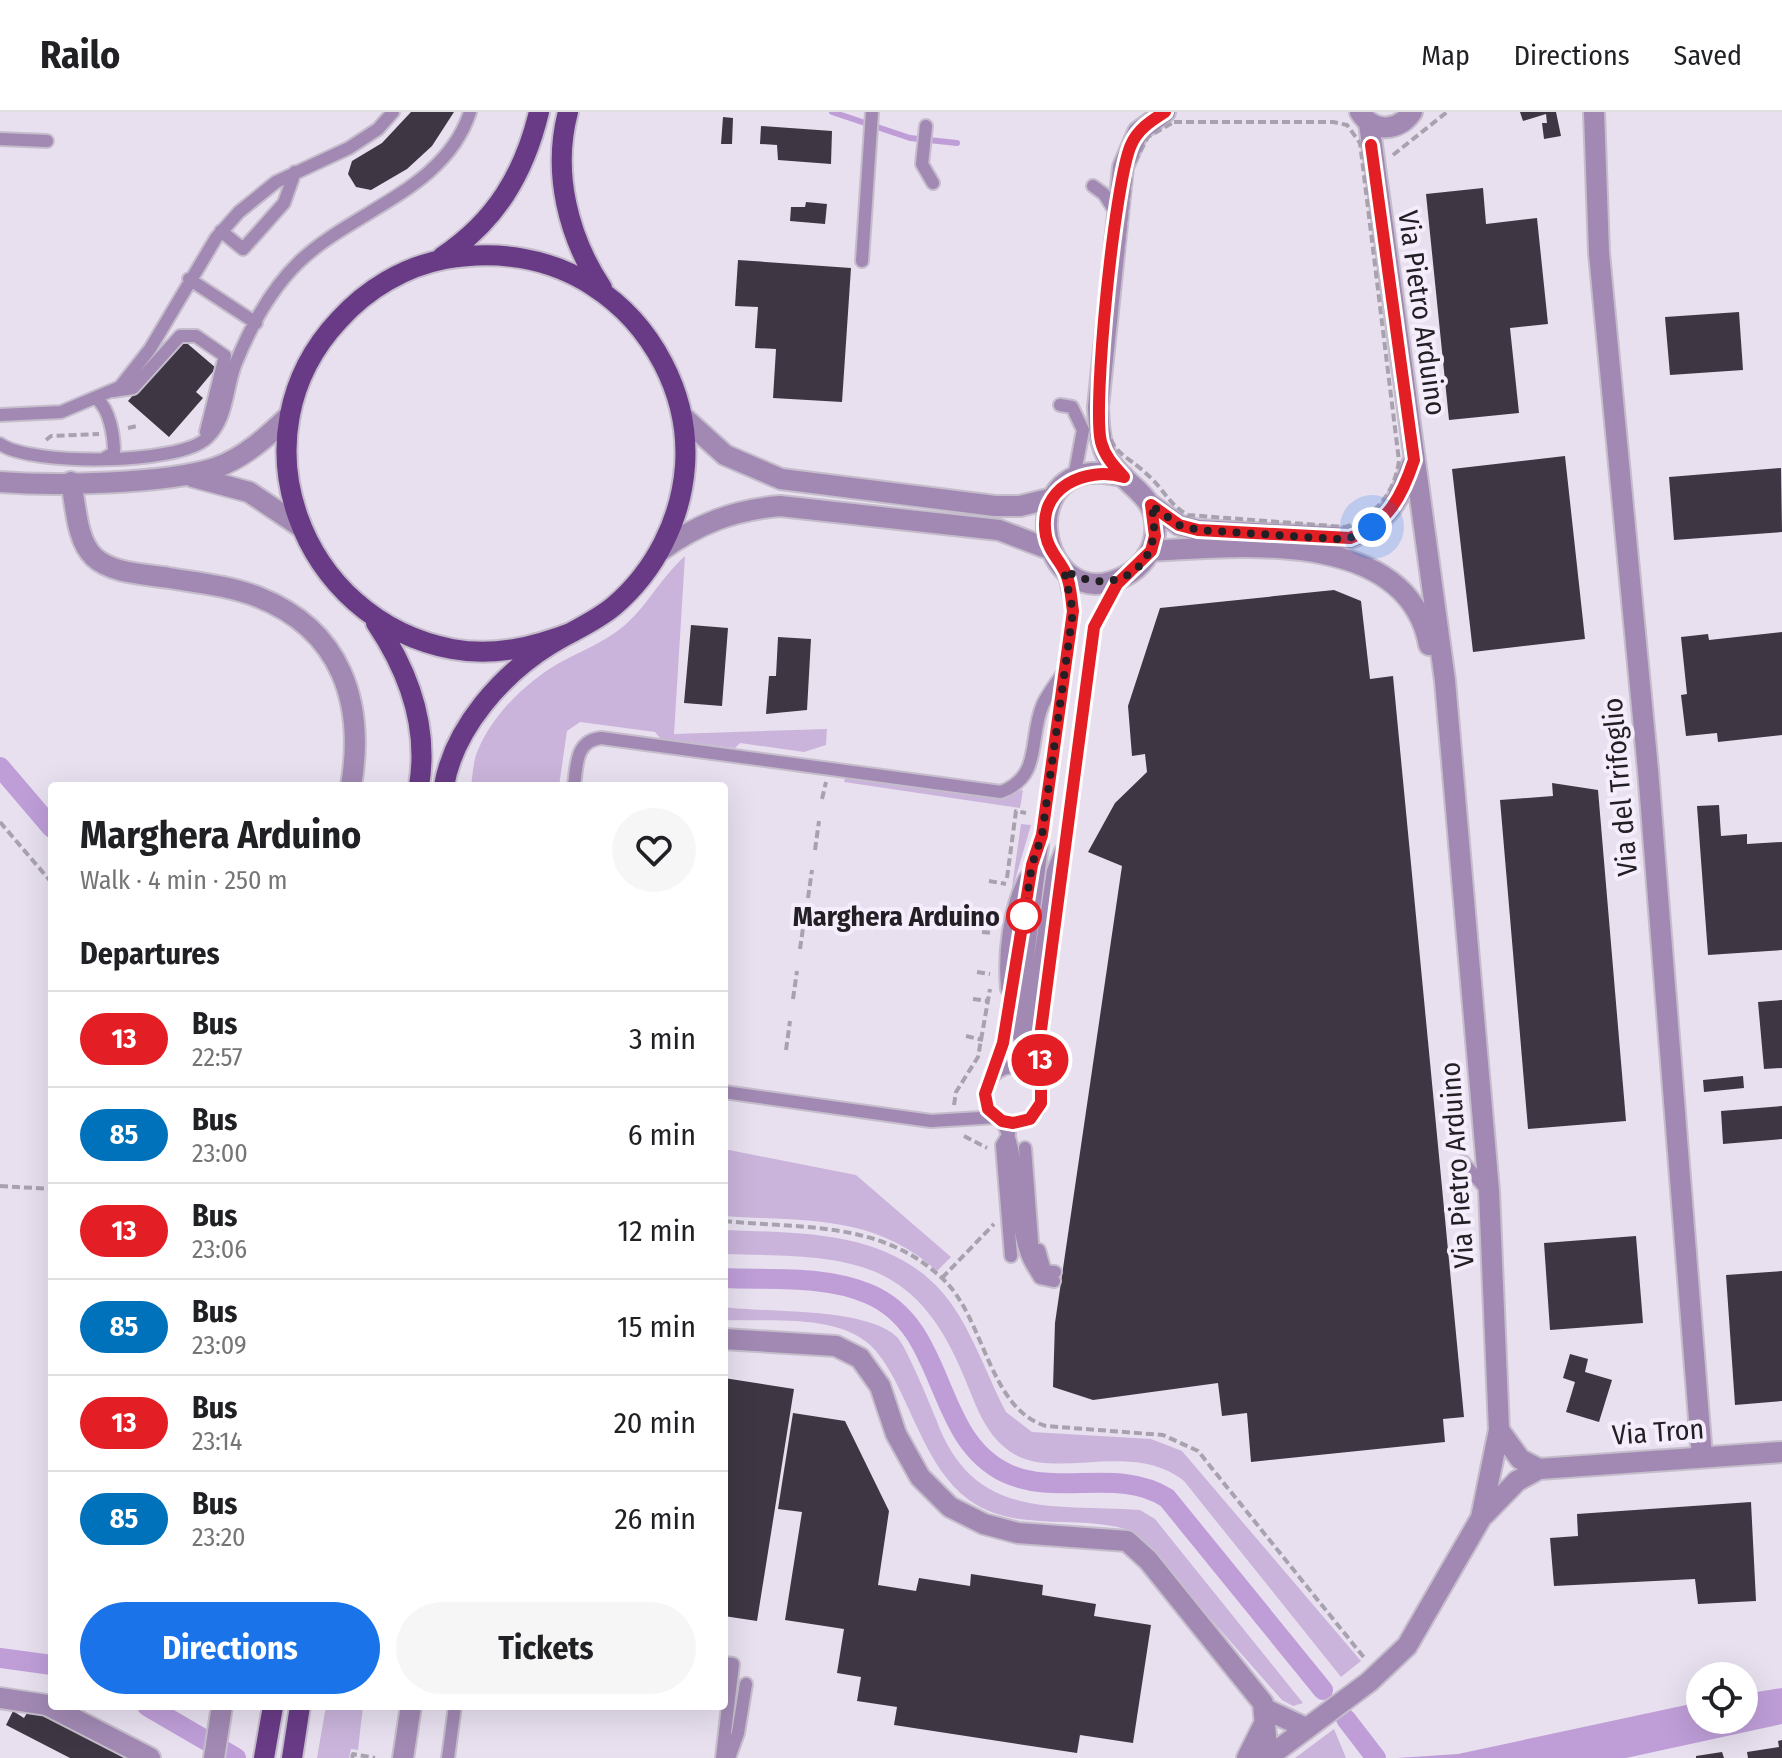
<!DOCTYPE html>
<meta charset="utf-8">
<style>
body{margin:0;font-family:"Fira Sans Condensed",sans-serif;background:#f6f6f6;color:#202124;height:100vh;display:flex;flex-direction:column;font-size:30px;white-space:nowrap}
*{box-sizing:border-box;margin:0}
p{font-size:26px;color:#757577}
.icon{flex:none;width:44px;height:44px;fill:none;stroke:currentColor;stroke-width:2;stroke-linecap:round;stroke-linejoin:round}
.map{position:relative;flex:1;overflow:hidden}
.side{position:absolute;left:48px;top:670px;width:680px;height:928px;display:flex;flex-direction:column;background:#fff;border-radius:8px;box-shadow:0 8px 32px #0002}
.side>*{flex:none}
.badge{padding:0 16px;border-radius:26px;font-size:28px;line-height:52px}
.fabs{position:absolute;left:1686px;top:1550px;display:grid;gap:16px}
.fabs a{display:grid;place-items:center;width:72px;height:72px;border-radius:50%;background:#fff;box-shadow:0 8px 32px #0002;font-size:40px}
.you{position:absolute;width:40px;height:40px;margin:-20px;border:6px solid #fff;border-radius:50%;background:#1a73e8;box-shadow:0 0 0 12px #1a73e833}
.map>.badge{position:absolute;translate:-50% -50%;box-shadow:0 0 0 4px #fff}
h2{padding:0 32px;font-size:30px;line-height:72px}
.round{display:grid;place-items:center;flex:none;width:84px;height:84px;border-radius:42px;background:#f6f6f6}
.head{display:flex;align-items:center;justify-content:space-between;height:136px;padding:0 32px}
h1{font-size:38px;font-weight:700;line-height:60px}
.button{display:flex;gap:16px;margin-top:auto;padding:16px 32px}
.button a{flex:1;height:92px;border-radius:48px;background:#1a73e8;color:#fff;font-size:32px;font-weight:700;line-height:92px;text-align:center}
.button a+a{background:#f6f6f6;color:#202124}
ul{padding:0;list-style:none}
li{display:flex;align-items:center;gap:24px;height:96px;padding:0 32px;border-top:2px solid #e0e0e0}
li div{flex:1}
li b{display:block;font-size:30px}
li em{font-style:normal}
li .badge{min-width:88px;font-weight:700;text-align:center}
header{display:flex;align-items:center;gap:48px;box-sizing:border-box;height:112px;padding:0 40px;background:#fff;border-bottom:2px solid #e0e0e0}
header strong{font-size:38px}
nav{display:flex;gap:44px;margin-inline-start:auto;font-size:28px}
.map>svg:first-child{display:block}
</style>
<header>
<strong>Railo</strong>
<nav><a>Map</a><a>Directions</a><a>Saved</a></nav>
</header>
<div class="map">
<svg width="1782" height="1646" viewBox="0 0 1782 1646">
<rect width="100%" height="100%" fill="#e8e0ef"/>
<path fill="#cab4db" d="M 685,444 L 674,622 L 827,617 L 826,633 L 804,640 L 740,631 L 735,636 L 661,627 L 655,620 L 580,610 L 567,619 L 559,674 L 471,674 C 473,663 473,648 478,638 C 493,602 527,569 561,550 C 581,539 602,531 620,517 C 646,497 660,466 685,444 Z
M 845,666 L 991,685 L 1023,678 L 1020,696 L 844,670 Z
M 1021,712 L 1031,713 L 1011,782 Z
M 724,1037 L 856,1063 L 951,1145 L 937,1159 C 872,1101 804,1110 724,1104 Z
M 724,1118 C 799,1121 888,1118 942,1180 C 969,1210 987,1264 1006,1300 L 1032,1320 L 1151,1327 L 1182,1339 L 1361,1549 L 1341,1565 L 1184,1369 C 1133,1328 1058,1368 1014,1342 C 986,1325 977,1296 965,1267 C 914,1140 845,1145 724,1142 Z
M 724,1195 C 767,1201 865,1195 897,1225 C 906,1234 930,1292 936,1307 C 973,1409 1051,1392 1140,1398 L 1155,1407 L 1303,1591 L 1293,1594 L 1282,1588 L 1134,1420 C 1081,1400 1018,1423 969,1388 C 946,1371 931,1345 919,1319 C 906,1293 895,1262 876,1239 C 843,1200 769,1210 724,1208 Z
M 326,1594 L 363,1594 L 358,1638 L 351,1637 L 349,1646 L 317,1646 Z
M 1334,1617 L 1346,1646 L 1295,1646 Z"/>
<path fill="#bf9ed8" d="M 1782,1576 L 1782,1612 L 1626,1646 L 1397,1646 L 1458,1642 L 1700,1590 L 1700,1608 L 1744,1608 L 1744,1582 Z"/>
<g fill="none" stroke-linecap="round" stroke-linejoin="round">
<path stroke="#bf9ed8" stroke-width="6" d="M 832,0 L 910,26 L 957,31"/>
<path stroke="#bf9ed8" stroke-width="20" d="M 0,655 L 52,716
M 724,1166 C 770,1168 826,1163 869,1182 C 949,1216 931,1325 1006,1361 C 1057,1385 1119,1355 1167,1386 L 1323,1578
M 0,1546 L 52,1553
M 147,1594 L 236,1646
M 1346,1607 L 1376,1646"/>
</g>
<path fill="#3e3743" d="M 411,0 L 454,0 L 432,34 L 407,57 L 371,78 L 356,75 L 348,62 L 352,49 L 382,31 Z
M 1520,0 L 1556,0 L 1561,24 L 1544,27 L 1542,11 L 1547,11 L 1546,2 L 1523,9 Z
M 723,5 L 733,6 L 732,32 L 721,32 Z
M 761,14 L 832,19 L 831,52 L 778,48 L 777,33 L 760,32 Z
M 1483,76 L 1486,112 L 1537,106 L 1548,212 L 1510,216 L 1519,301 L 1449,308 L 1426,82 Z
M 806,90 L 827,92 L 825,112 L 790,109 L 791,95 L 805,95 Z
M 738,148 L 851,156 L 842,290 L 773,286 L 776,237 L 755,236 L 758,195 L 735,194 Z
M 1739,200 L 1743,258 L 1670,263 L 1665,205 Z
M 182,227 L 216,256 L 196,280 L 203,286 L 169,325 L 128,289 Z
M 1565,344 L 1585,527 L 1473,540 L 1452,357 Z
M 1781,356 L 1782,420 L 1674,428 L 1669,365 Z
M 1334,478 L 1361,489 L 1370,567 L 1393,564 L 1464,1305 L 1443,1307 L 1445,1330 L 1251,1350 L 1247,1301 L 1222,1304 L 1218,1271 L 1093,1288 L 1053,1275 L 1055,1211 L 1122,754 L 1088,740 L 1115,691 L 1147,660 L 1145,642 L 1132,644 L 1128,594 L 1160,496 Z
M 691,513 L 728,516 L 722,594 L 684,591 Z
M 1782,520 L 1782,623 L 1718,630 L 1717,621 L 1686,624 L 1681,583 L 1687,582 L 1681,525 L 1708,522 L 1709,528 Z
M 778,525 L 811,527 L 807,598 L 766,602 L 769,564 L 776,564 Z
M 1552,671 L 1598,678 L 1626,1009 L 1528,1017 L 1500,688 L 1553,684 Z
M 1719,693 L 1721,724 L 1747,722 L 1747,732 L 1782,730 L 1782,838 L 1708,843 L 1697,694 Z
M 1782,888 L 1782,956 L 1764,957 L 1758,890 Z
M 1743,964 L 1744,976 L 1704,980 L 1703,968 Z
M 1782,994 L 1782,1027 L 1723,1032 L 1721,999 Z
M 1636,1124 L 1643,1211 L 1550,1218 L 1544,1131 Z
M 1782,1159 L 1782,1289 L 1735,1293 L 1726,1163 Z
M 1570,1242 L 1588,1247 L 1585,1260 L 1612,1268 L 1599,1310 L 1566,1300 L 1575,1270 L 1563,1266 Z
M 724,1266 L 794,1277 L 757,1509 L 724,1504 Z
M 793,1301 L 845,1309 L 889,1399 L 878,1473 L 916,1479 L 919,1466 L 970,1474 L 971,1462 L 1043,1473 L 1042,1483 L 1096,1492 L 1094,1504 L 1151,1513 L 1133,1631 L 1080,1623 L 1077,1641 L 894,1613 L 897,1595 L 857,1589 L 861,1565 L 837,1561 L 844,1517 L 785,1508 L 802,1400 L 778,1397 Z
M 1751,1390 L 1756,1489 L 1698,1492 L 1695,1467 L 1554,1474 L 1550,1426 L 1578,1424 L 1577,1402 Z
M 33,1591 L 138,1646 L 70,1646 L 6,1613 L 13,1599 L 24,1606 Z
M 1782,1628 L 1782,1646 L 1748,1646 L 1747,1640 L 1779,1635 L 1778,1629 Z
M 1722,1640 L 1724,1646 L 1696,1646 L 1696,1644 Z"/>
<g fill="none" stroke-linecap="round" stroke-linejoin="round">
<g stroke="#c5bdcb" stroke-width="16">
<path id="service" d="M 926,14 L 922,52 L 933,71
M 0,27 L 47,29
M 1093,74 L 1104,82 L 1116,101
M 221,119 L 243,137 L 284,91 L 295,60
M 862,149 L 872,0
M 189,167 L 256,211
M 113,279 L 133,276 L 180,224 L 196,224 L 225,244 L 206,320
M 97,287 C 110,298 114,324 114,341 L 105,346
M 1060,293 L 1072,295 L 1083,318 L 1074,366
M 0,303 L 61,300 L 120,275 L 150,237 L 216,126 L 239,100 L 276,70 L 349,36 L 378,17 L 393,0
M 0,332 C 31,354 179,353 207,326 C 227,308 226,278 235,253 C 249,218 271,177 299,150 C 353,98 445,78 470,0
M 574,674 C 577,653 575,629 601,626 L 1001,680 C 1043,664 1028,626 1043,592 C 1048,581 1057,570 1064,560
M 1007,877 C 1004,841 1009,798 1025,766
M 1018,923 L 1042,734
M 1028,926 L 1053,759 L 1061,739
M986 983a28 28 0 1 1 56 0a28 28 0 1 1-56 0Z
M 992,966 C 1020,888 1015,801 1042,723 L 1073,499 L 1064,458
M 1039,971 L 1041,918 L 1094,515 L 1121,467
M 724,980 L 931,1009 L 997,1005
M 1002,1009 C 1026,1053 1009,1119 1034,1156
M 1009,1022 L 1002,1033 L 1011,1144
M 1025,1036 L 1034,1156 L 1040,1166 L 1054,1169
M 1463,1050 L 1487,1078
M 1039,1138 L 1045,1159 L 1055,1160
M 448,1646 L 455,1594
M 722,1646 L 733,1552 L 724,1551
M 729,1646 L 738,1621 L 746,1572"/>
</g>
<g stroke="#c5bdcb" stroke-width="24">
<path id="minor" d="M 1594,0 L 1599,141 L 1648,658 L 1702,1345
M 193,365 L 249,380 L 301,415
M 0,370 C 53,374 166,372 215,356 C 244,346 268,324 290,303
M 71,370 C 76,393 76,428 94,445 C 112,462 146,462 169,466 C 199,471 230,474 258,485 C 342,518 365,591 351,674
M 1151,393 L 1179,413 L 1198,418 L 1350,426 C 1386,413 1401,386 1412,352
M 1151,439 C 1239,434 1408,416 1429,533
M 724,1227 L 836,1234 L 860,1246 L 880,1274 L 896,1322 L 920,1365 L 950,1395 L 984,1412 L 1018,1421 L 1127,1429 L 1148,1448 L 1263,1591 L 1268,1646
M 1499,1318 L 1520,1347 L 1539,1357 L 1782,1340
M 1484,1403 L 1517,1369 L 1539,1357
M 0,1586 L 47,1593 L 150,1646
M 1265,1597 L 1306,1616
M 214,1646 L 222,1594
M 403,1646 L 411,1594
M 1247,1646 L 1265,1610
M 1267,1646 L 1369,1570 L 1407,1534 L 1481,1406 L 1499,1318 L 1489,1079 L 1445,569 L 1369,11"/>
</g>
<g stroke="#c5bdcb" stroke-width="24">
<path id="tertiary" d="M 1360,0 C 1373,21 1398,20 1412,0
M 682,304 L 725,343 L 781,367 L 995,394 L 1020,394 L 1053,386
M 1124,365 C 1007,332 1036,511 1125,464 C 1141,456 1153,440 1155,422 C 1159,382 1126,376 1109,348 C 1099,332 1099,313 1098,295 L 1123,55 L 1138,20 L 1165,0
M 660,439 C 698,412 733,398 780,394 L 999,418 L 1049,437"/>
</g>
<g stroke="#c5bdcb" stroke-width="24">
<path id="primary" d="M 568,0 C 552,60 568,125 602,176
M 442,145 C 496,109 524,62 539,0
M 376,511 C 409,560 429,614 419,674
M 444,674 C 454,616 502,562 551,532 C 572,519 595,510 614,494 C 655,459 681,408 685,354 C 690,282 652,212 593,174 C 548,145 496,138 445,147 C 404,155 367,177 339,208 C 231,323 300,508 452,537 C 494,545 534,535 573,520
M 264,1646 L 273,1594
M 292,1646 L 300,1594"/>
</g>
<path stroke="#a8a2ae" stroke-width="4" stroke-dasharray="8 4" stroke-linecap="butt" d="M 1174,10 L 1333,10 L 1347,13 L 1360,31 L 1399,349 C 1394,382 1376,403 1345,415 L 1188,403 C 1171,394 1165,380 1152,367 C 1121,336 1109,347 1105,295 L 1132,55 L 1148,25 Z
M 1393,43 L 1447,0
M 128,316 L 137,314
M 46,328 L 51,324 L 99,322
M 822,687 L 826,670
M 0,710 L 52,771
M 815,738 L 819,709
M 1007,766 L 1016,699 L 1026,701
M 989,769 L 1006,772
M 808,786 L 812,758
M 982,820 L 992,821
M 800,837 L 804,809
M 977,860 L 990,862
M 793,887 L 797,859
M 973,887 L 988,889
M 966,924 L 983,928
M 786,938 L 790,909
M 954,993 L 956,980 L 978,945 L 990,877
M 964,1024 L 987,1036
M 0,1074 L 52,1077
M 724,1109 C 802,1117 882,1108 944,1168 C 985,1208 989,1297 1046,1314 L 1163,1323 L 1198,1339 L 1366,1548
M 942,1166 L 994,1112
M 352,1646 L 353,1642 L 375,1646"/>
<use href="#service" stroke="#a189b3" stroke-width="12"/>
<use href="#minor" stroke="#a189b3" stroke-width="20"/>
<use href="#tertiary" stroke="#a189b3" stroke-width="20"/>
<use href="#primary" stroke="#693b87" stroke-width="20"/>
</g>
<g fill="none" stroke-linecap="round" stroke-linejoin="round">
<g stroke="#fff" stroke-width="18">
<path id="line" d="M 1165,0 C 1151,9 1138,17 1131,33 C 1115,68 1092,293 1101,330 C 1105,345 1114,354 1124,365 C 1086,354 1037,375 1046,424 C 1049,440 1060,448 1066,462 C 1071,473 1071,487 1073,499 L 1042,723 L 1032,753 L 1003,931 L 985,982 L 988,997 L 1002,1009 L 1013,1011 L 1030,1007 L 1041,991 L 1041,918 L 1094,515 L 1117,472 L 1151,439 L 1155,424 L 1151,393 L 1179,413 L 1198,418 L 1350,426 C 1388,412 1402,384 1414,348 L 1371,33"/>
</g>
<use href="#line" stroke="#e31e24" stroke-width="12"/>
<path stroke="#232025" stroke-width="8" stroke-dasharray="0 14.4" d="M 1024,804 L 1032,753 L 1042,723 L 1073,499 L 1064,458 C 1117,489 1167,452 1151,393 L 1179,413 L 1198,418 L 1337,427 L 1350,426 L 1372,415"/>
</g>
<circle fill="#fff" stroke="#e31e24" stroke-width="4" cx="1024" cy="804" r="16"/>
<g text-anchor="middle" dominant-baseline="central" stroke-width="8" stroke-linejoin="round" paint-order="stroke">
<g font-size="28" fill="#232025" stroke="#f5edfc">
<text transform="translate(1422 201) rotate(82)">Via Pietro Arduino</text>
<text transform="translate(1620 675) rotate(-95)">Via del Trifoglio</text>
<text transform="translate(1457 1053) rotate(-94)">Via Pietro Arduino</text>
<text transform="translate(1658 1320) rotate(-4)">Via Tron</text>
</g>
<g font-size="28" font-weight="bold" fill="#232025" stroke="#f5edfc" text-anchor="end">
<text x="1000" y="804">Marghera Arduino</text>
</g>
</g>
</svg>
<div class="fabs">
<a><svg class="icon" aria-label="locate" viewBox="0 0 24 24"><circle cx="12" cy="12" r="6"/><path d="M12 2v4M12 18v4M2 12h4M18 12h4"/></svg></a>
</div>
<div class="you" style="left:1372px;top:415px"></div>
<b class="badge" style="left:1040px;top:948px;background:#e31e24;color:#fff">13</b>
<section class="side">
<div class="head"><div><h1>Marghera Arduino</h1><p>Walk · 4 min · 250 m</p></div><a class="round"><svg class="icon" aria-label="heart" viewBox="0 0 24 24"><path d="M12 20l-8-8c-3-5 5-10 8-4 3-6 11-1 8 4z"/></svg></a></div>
<h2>Departures</h2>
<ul>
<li><span class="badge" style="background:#e31e24;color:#fff">13</span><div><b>Bus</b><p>22:57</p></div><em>3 min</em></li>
<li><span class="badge" style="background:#0072bc;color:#fff">85</span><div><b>Bus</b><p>23:00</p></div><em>6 min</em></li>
<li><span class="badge" style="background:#e31e24;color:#fff">13</span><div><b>Bus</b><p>23:06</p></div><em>12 min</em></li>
<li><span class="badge" style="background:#0072bc;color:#fff">85</span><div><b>Bus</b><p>23:09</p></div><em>15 min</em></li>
<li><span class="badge" style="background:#e31e24;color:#fff">13</span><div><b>Bus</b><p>23:14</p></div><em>20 min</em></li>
<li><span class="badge" style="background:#0072bc;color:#fff">85</span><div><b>Bus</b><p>23:20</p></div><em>26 min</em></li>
</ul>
<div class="button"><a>Directions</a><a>Tickets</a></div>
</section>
</div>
